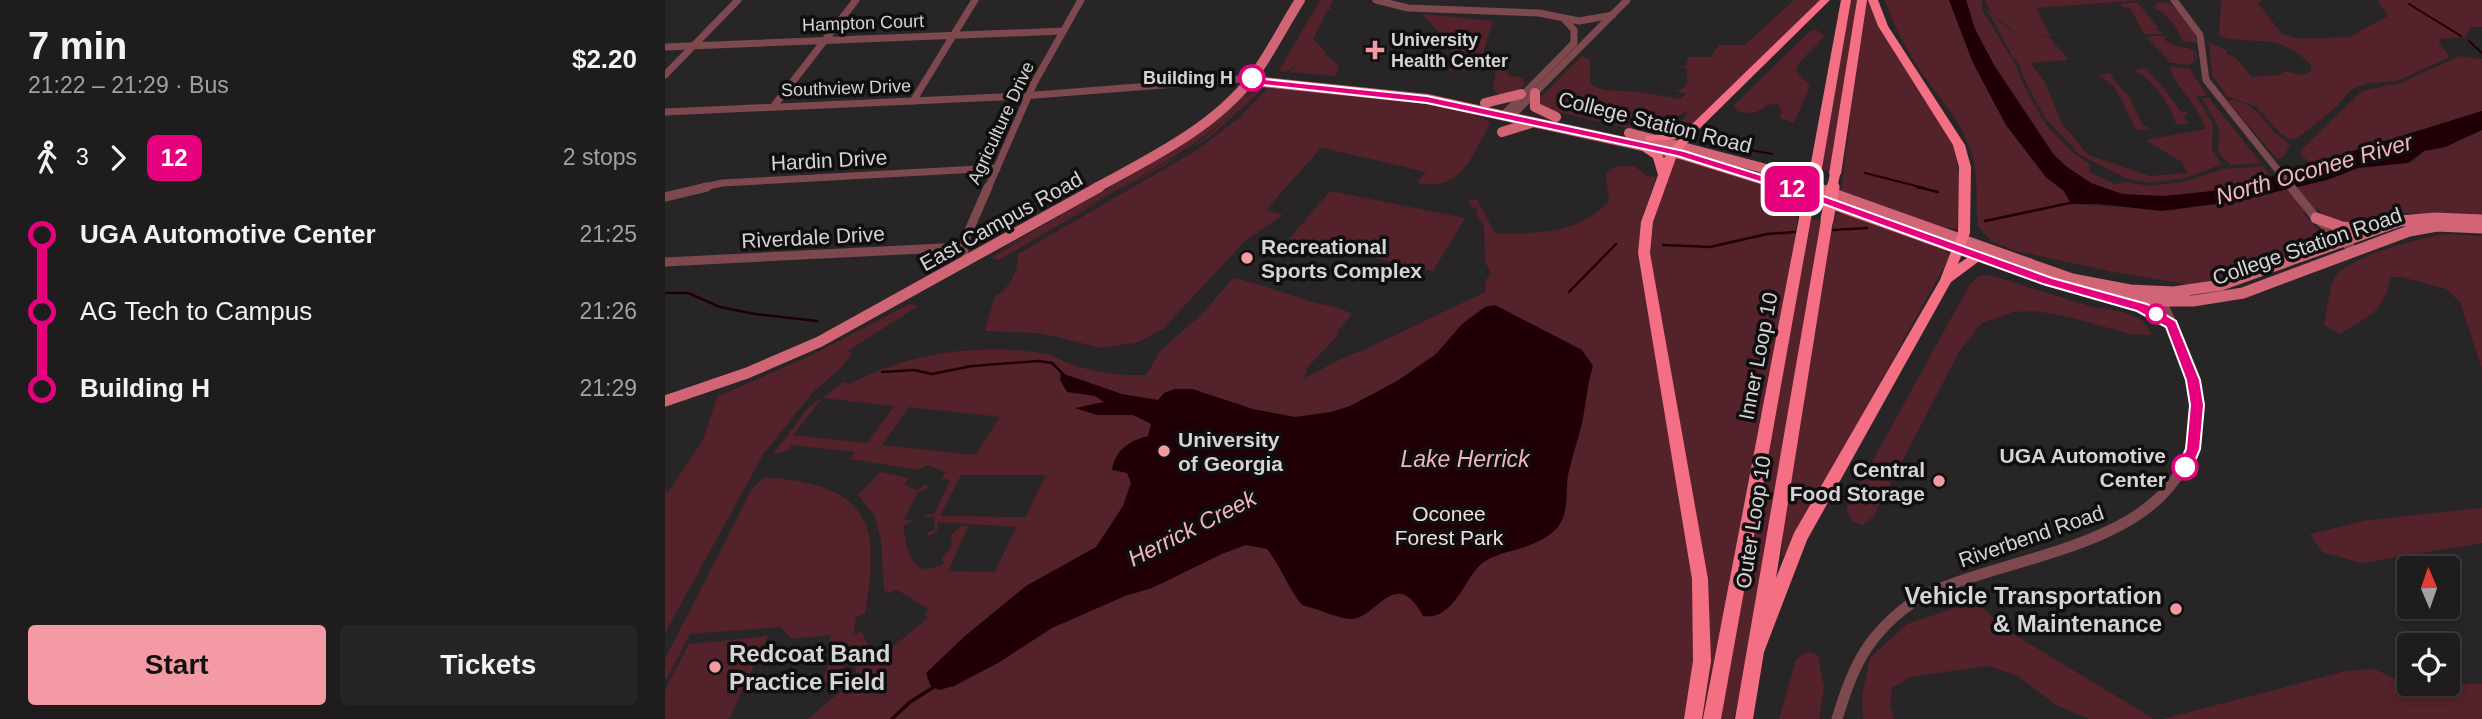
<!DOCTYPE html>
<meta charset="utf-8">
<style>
body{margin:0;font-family:Helvetica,sans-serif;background:#262525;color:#f1f3f6;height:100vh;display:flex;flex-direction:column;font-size:26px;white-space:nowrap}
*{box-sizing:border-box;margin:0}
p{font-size:23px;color:#a1a1a3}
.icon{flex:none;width:38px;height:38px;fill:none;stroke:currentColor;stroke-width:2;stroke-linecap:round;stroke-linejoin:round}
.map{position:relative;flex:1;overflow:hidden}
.side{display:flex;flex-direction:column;background:#1e1c1c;width:665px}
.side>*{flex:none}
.badge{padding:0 14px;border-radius:10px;font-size:24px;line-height:46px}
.needle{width:46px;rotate:358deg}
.controls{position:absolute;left:1732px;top:556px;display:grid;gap:14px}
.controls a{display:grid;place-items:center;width:63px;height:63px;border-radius:7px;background:#1e1c1c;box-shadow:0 4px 10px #0003,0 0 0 2px #3c3a3b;font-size:35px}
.map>.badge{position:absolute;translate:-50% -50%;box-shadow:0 0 0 4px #fff}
.legs{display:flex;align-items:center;gap:10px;height:77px;padding:0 28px;font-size:23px}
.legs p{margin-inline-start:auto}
.overview{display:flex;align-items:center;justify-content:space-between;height:119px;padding:0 28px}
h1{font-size:38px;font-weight:600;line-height:52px}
.primary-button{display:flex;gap:14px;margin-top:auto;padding:14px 28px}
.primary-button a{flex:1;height:80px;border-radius:7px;background:#f49aa4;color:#111;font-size:28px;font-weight:600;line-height:80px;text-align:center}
.primary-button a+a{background:#262525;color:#f1f3f6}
ul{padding:0 28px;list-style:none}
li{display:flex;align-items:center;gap:24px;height:77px;font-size:26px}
li i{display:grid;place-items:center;width:10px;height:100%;margin:0 9px;background:currentColor}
li i::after{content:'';width:18px;height:18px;margin:-9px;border:5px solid;border-radius:50%;background:#1e1c1c}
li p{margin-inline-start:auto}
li:first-child i{background:linear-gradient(#0000 50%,currentColor 0)}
li:last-child i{background:linear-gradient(currentColor 50%,#0000 0)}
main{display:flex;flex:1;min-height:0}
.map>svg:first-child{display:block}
</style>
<main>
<section class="side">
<div class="overview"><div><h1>7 min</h1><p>21:22 – 21:29 · Bus</p></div><b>$2.20</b></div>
<div class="legs"><svg class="icon" aria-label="walk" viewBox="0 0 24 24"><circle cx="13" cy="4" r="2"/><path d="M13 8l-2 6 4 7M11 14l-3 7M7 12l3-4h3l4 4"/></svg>3<svg class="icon" aria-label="forward" viewBox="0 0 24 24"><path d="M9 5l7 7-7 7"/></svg><b class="badge" style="background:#e6007e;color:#fff">12</b><p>2 stops</p></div>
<ul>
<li><i style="color:#e6007e"></i><b>UGA Automotive Center</b><p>21:25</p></li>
<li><i style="color:#e6007e"></i><span>AG Tech to Campus</span><p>21:26</p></li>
<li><i style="color:#e6007e"></i><b>Building H</b><p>21:29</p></li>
</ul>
<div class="primary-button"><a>Start</a><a>Tickets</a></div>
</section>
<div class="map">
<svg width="1817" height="719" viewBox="0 0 1817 719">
<rect width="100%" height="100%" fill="#282526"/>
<path fill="#53222a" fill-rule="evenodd" d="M 655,0 L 668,0 L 664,8 L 668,9 L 663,10 L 648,39 L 662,54 L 658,56 L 662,55 L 674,66 L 671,76 L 624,72 L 636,62 L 621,72 L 614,71 Z
M 1129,0 L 1158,0 L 1019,132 L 1009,135 L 1007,127 L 1019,118 L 1023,111 L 1008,118 L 995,117 L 994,123 L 955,120 L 972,130 L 888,111 L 874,104 L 874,99 L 917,56 L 925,60 L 925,81 L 927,85 L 939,90 L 975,92 L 1015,99 L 1021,94 L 1009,90 L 1015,90 L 1022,84 L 1022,69 L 1016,66 L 1021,66 L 1023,57 L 1046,57 L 1054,45 L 1080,45 Z
M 1185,0 L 1192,0 L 1165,172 L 1156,169 Z
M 1200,0 L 1206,0 L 1290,149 L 1295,181 L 1292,229 L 1278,227 L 1176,191 Z
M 1220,0 L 1284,0 L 1308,63 L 1341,125 L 1381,178 L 1399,191 L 1406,204 L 1507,210 L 1572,201 L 1662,180 L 1693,168 L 1749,161 L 1759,151 L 1780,147 L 1817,130 L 1817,217 L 1745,213 L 1715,217 L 1692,225 L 1660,217 L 1653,209 L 1638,213 L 1653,230 L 1648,236 L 1654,244 L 1559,277 L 1527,285 L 1448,272 L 1348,250 L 1326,241 L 1313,226 C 1310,198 1315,173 1304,146 C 1293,115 1268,91 1251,64 C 1238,44 1227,22 1220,0 Z
M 1301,0 L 1317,0 L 1317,10 L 1351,65 L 1358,84 L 1381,125 L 1408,153 L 1425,164 L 1424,172 L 1450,184 L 1462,182 L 1483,186 L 1518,182 L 1558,169 L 1598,166 L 1607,178 C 1544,198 1458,213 1402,168 C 1383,152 1371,129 1357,109 C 1340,84 1323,58 1311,31 C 1306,21 1305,10 1301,0 Z
M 1320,0 L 1476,0 L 1371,8 L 1384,34 L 1389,36 C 1380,36 1364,39 1355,36 C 1344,31 1323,12 1320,0 Z
M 1556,0 L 1596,0 L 1593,3 L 1617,34 L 1635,39 L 1684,37 L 1723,16 L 1712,0 L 1817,0 L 1817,27 L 1805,27 L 1801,37 L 1775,39 L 1774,43 L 1785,57 L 1732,81 L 1705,83 L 1687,89 L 1669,109 L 1632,138 L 1626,140 L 1615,133 L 1590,106 L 1563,97 L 1547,75 L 1544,42 L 1563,51 L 1561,53 L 1572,59 L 1587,77 L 1614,75 L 1620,71 L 1635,75 L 1644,73 L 1647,66 C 1610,29 1597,48 1554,36 Z
M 1472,2 L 1493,28 L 1491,29 L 1499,34 L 1479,34 L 1465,8 L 1457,7 L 1456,4 Z
M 1500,2 C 1514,6 1532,29 1532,43 L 1517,41 C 1514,27 1501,15 1489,7 L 1492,3 Z
M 1322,9 L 1355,37 L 1384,37 L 1404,60 L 1365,63 L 1380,82 L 1396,122 L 1423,155 L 1485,176 L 1522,173 L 1517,162 L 1480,140 L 1541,129 C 1533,105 1510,86 1504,66 L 1525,69 L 1542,96 L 1531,96 L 1548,124 L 1547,149 L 1557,164 L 1521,178 L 1483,183 L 1463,179 L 1415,155 L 1380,118 L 1358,77 L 1354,63 L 1347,56 Z
M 757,14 L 828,21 L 815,63 L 801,70 L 785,71 L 787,47 Z
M 1151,30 L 1160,36 L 1133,64 L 1131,72 L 1145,85 L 1129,123 L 1115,118 L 1117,110 L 1112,104 L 1102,105 C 1092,114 1085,114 1072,111 L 1069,105 L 1145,31 Z
M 1489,36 L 1501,36 L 1499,39 C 1511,50 1521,44 1532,53 L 1532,62 L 1529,51 L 1529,62 L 1524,65 L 1500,62 L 1505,61 L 1481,37 Z
M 1795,56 L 1817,59 L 1817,111 L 1645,164 L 1634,152 L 1697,91 L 1735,83 Z
M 837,68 L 843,70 L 843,75 L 859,78 L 857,80 L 860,84 L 847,95 L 835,96 L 828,89 L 831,71 Z
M 1479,68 L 1485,70 L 1483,72 L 1497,86 L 1515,111 L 1521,112 L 1522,115 L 1517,116 L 1525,124 L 1507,124 L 1511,122 C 1503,102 1488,78 1468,71 Z
M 1443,73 L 1449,75 L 1447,77 L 1465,98 L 1477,124 L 1487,130 L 1469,129 L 1471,128 C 1459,112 1455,81 1432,76 Z
M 601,86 L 545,137 L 334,260 L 326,258 C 412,204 529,170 590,87 Z
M 604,87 C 636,90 815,104 825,124 C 806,156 798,192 752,183 L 761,172 L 658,148 L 655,149 L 601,210 L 618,215 L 581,240 L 498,329 L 474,342 L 437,348 L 374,333 L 320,331 L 330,296 C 346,288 353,270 353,254 L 532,150 L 573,119 Z
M 587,88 C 564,141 381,226 325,256 L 513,148 L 559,114 Z
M 1537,98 L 1544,98 L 1596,163 L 1566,165 C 1543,149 1560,143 1552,124 C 1548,115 1541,107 1537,98 Z
M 1562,100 C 1586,101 1594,113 1607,130 C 1612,136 1620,139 1625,145 L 1619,156 L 1612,159 Z
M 1014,158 L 1136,195 L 1124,275 L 1039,719 L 1033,719 L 1042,666 L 985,252 C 986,231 998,170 1014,158 Z
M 969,166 L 982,176 L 991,177 L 976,222 L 973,257 L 1029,573 L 1032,648 L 1023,719 L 143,719 L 194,676 L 190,669 L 206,656 L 213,659 L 263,618 L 260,613 L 263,609 L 231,589 L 224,593 L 219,590 L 216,540 L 210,516 L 193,495 L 215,472 L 244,478 L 239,485 L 253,490 L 259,485 L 263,485 L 261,490 L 253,492 L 239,519 L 248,521 L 238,526 C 243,550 245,581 279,564 L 277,558 L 287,546 L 286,535 L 296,526 L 304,525 L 283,571 L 330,572 L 351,527 L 273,522 L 272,532 L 263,536 L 263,532 L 270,530 L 269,516 L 261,518 L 260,516 L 270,513 L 285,480 L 276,479 L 281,472 L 262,465 L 254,470 L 185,459 L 189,452 L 127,445 L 122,451 L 108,454 L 143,408 L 179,382 L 185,384 C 245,352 315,343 383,354 C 389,356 396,360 402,363 C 428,372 454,376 481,375 L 496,350 L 537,314 L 568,278 C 592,283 613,291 635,298 C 653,305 671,305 687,314 L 672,332 L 673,335 L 642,368 L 639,378 C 659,369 676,357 697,351 L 820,292 L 821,280 L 826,273 L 820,262 L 819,226 L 810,212 L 813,210 L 811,207 L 807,208 L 803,200 L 812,200 L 830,233 C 874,234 910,234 944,202 L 941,174 L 949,167 ZM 157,398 L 229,406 L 229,407 L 202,443 L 128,435 ZM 244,407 L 335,417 L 310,455 L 217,445 ZM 296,475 L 379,475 L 380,476 L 361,517 L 275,516 Z
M 665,191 L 800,218 L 768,271 L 624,239 Z
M 1177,211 L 1277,247 L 1285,256 L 1120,555 L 1117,557 L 1119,520 L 1165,229 L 1167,229 L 1172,213 L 1175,214 Z
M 1146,218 L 1156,221 L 1155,224 L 1079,670 L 1069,719 L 1055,719 Z
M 1780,234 L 1817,236 L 1817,369 L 1795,302 L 1781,289 L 1737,277 L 1726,277 C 1718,313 1705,315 1675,334 L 1659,325 C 1662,314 1664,286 1670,277 C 1684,256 1755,238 1780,234 Z
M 1324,275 L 1428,307 L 1458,312 L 1477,320 L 1488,335 L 1465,334 L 1404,317 L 1370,311 L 1348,312 L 1317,323 L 1294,352 L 1208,517 L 1198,525 L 1188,522 L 1181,509 L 1305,284 L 1314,276 Z
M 244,304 L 253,306 L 183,351 L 187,353 L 176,368 L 149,391 L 99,453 L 0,633 L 0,492 L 4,491 L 38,440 L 52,397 L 149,354 Z
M 98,478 C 113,477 131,481 146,484 C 218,501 209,555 200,614 L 191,617 L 189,634 L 197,632 L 202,644 L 200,650 L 146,694 L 144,692 L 147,685 L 156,683 L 173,643 L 164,643 L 166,635 L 127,639 L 116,627 L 25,634 L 0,682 L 0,659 L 87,489 Z
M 1817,508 L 1817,543 L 1697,563 L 1657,552 L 1645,534 L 1703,520 Z
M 1311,601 L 1340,629 L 1489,719 L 1424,719 L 1391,705 L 1353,676 L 1324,666 L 1245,677 L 1227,688 L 1225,704 L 1229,719 L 1198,719 L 1197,696 L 1205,658 L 1242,624 Z
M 103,636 L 64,719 L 0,719 L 0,689 L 24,644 Z
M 1141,652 L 1153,655 L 1159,687 L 1154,719 L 1114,719 L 1131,660 Z
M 1709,669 L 1735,681 L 1745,682 L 1745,684 L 1817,684 L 1817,719 L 1498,719 L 1681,671 Z"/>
<path fill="#200006" d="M 1284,0 L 1301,0 L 1310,29 L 1329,65 L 1389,155 L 1402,167 L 1426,183 L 1457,194 L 1499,196 L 1566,189 L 1817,111 L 1817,130 L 1780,147 L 1759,151 L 1743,163 L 1693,168 L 1662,180 L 1572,201 L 1497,211 L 1434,204 L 1406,204 L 1399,191 L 1381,177 L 1341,125 L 1308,63 Z
M 830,305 L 917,350 L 928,366 C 922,385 921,404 917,423 C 913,440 907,457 903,475 C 900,493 905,516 890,530 C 868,552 830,549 814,566 C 798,583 787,621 758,616 C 731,564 711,619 686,619 C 674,619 651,608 637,605 C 623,588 616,567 602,549 L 581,545 L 557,554 L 487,588 L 460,596 L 387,628 L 333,663 L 289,686 L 274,690 L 265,685 L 261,673 L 300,636 L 361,586 L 431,547 L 458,506 L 466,483 L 462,473 L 447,470 C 450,450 464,441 483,436 L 486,424 L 468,415 L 432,415 L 410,408 L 439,402 L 430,396 L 402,392 L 395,380 L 396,373 L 457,394 L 493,400 L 499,393 L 510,389 L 527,389 L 588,409 L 630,417 L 666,412 L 685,406 L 732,381 L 771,354 L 797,324 L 820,307 Z"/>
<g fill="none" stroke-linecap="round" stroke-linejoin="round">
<path stroke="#200006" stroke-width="2" d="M 1744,4 L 1796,36
M 1804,41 L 1817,53
M 1035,141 L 1107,154
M 1200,173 L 1259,188"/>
<path stroke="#200006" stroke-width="2.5" d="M 1252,187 L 1273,192
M 1320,221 L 1405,203
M 1168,230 L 1202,228
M 998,245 L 1045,247 L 1102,234 L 1130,232
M 904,292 L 951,244
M 0,293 L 23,293 L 55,307 L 90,314 L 152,321
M 217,372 L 249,370 L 267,374 L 307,366 L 374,361 L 387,363 L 399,375"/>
<path stroke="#200006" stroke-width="3.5" d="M 227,719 L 245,702 L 269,687"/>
<path stroke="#7d484e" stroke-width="7" d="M 711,0 L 743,8 L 874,13 L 914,21 L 948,15
M 1509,0 L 1535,35 L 1541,80 L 1627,188
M 0,47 L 398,31
M 0,75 L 73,0
M 248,101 L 310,0
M 108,107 L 191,0
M 0,112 L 358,96 L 587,78
M 839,114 L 909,43 L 909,30 L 900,20
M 847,116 L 962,0
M 35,188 L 57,183 L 332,168
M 323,188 L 369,83 L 416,0"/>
<path stroke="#7d484e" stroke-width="9" d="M 1626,187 L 1651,218 L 1690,251
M 0,197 L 42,187
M 299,252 L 298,244 L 323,187
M 0,262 L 297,247
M 1495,297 C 1514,338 1535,378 1530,424"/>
<path stroke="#7d484e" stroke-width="11" d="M 1172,719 C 1182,686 1193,654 1217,629 C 1231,614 1250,599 1269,591 C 1357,552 1520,544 1531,422"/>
<path stroke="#d26575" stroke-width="10" d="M 587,78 L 598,82 L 762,99 L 1015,154 L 1125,188
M 870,93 L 870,107 L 891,117
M 820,103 L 856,94
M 837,132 L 866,123
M 964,133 L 1094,167 L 1154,188
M 431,188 C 486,158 548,128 587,78 C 605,54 619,25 635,0"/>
<path stroke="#d26575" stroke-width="11" d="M 1120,187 L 1383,281 L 1431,294 L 1480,301 L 1528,301 L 1578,293 L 1744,231 L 1772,226 L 1817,228
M 1149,187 L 1407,279 L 1465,290 L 1509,292 L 1556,285 L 1735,221 L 1770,218 L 1817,220
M 1651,218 L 1677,227 L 1704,230
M 1472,306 L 1506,324
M 0,401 L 82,373 L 154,342 L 434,187"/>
<path fill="#f46f84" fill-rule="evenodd" d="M 1155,0 L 1165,0 L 1029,134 L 1011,158 L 988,222 L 985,253 L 1043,579 L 1046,661 L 1037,719 L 1019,719 L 1028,661 L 1027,579 L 973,253 L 976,222 L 993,175 L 988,158 L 967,144 L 973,141 C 982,143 995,150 999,158 L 1014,139 L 985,141 L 981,140 L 981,136 L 1012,133 L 1021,130 Z
M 1176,0 L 1186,0 L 1157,168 L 1151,172 L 1145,168 Z
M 1192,0 L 1202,0 L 1176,174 L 1170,178 L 1164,174 Z
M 1203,0 L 1213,0 L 1223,26 L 1300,145 L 1306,167 L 1305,233 L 1293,264 L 1305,256 L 1318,253 L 1324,257 L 1322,260 L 1313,262 L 1286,282 L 1142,540 L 1099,652 L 1088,719 L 1070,719 L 1156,220 L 1162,216 L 1168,220 L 1111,578 L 1129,533 L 1275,280 L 1293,233 L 1294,167 L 1288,145 L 1213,26 Z
M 1141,209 L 1147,213 L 1056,719 L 1038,719 L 1135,213 Z"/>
<path stroke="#f46f84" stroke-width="10" d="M 1146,188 L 1151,168
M 1167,188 L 1170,174"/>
<path stroke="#f46f84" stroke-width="13" d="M 1141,213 L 1147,187
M 1162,220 L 1168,187"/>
</g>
<path fill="#e6007e" stroke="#fff" stroke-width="2" d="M 587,75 L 599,79 L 762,96 L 1019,151 L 1125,184 L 1387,278 L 1482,304 L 1511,321 L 1535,380 L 1539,405 L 1535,449 L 1526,471 L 1515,471 L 1513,467 L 1521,449 L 1525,405 L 1521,380 L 1501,327 L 1472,311 L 1378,284 L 1117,189 L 1012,156 L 762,103 L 598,85 L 582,78 Z"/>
<g fill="#f49aa4" stroke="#100f0f" stroke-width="2.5">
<path d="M706.5 39.5h7v7h7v7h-7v7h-7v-7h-7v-7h7z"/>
<circle cx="582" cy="258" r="7"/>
<circle cx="499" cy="451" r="7"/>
<circle cx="1274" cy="481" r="7"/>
<circle cx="1511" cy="609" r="7"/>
<circle cx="50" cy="667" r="7"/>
</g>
<g fill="#fff" stroke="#e6007e" stroke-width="3.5">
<circle cx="587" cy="78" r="12"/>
<circle cx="1491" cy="314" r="9"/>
<circle cx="1520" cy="467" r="12"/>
</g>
<g text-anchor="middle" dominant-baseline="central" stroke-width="7" stroke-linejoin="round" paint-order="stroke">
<g font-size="18" fill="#d5d3d3" stroke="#100f0f">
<text transform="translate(198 23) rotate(-2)">Hampton Court</text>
<text transform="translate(181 88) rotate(-2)">Southview Drive</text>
<text transform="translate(336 123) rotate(-65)">Agriculture Drive</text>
</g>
<g font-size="18" font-weight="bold" fill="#d5d3d3" stroke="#100f0f" text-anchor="start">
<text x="726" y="40">University<tspan x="726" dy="21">Health Center</tspan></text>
</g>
<g font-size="18" font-weight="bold" fill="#d5d3d3" stroke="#100f0f" text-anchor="end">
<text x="568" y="78">Building H</text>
</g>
<g font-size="21" fill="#d5d3d3" stroke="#100f0f">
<text transform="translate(990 122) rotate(14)">College Station Road</text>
<text transform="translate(164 160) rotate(-3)">Hardin Drive</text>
<text transform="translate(336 221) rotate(-29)">East Campus Road</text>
<text transform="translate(148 237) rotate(-3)">Riverdale Drive</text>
<text transform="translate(1642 246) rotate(-19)">College Station Road</text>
<text transform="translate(1093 356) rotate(-79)">Inner Loop 10</text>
<text transform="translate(1088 522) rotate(-81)">Outer Loop 10</text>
<text transform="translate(1366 536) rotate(-19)">Riverbend Road</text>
</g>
<g font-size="21" font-weight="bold" fill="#d5d3d3" stroke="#100f0f" text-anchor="start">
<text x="596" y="246">Recreational<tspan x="596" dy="24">Sports Complex</tspan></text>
<text x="513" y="439">University<tspan x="513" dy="24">of Georgia</tspan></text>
<text x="1260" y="469" text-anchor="end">Central<tspan x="1260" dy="24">Food Storage</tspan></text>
</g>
<g font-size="21" font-weight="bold" fill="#d5d3d3" stroke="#100f0f" text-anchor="end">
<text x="1501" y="455">UGA Automotive<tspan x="1501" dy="24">Center</tspan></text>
</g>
<g font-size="21" fill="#f4dcdd" stroke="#100f0f">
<text x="784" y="513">Oconee<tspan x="784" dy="24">Forest Park</tspan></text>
</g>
<g font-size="23" font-style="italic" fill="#f7b3ba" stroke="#100f0f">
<text transform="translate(1649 169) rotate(-16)">North Oconee River</text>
<text x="800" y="459">Lake Herrick</text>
<text transform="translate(527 528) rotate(-27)">Herrick Creek</text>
</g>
<g font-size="24" font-weight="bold" fill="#d5d3d3" stroke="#100f0f" text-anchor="end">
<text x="1497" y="595">Vehicle Transportation<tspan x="1497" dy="28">&amp; Maintenance</tspan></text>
<text x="64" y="653" text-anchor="start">Redcoat Band<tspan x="64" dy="28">Practice Field</tspan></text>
</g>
</g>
</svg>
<div class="controls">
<a><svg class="needle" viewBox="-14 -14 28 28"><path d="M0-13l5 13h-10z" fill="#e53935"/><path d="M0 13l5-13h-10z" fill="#a1a1a3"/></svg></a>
<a><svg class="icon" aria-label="locate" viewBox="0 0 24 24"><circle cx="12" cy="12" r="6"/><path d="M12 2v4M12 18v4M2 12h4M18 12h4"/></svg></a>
</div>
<b class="badge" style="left:1127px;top:189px;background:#e6007e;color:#fff">12</b>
</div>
</main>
